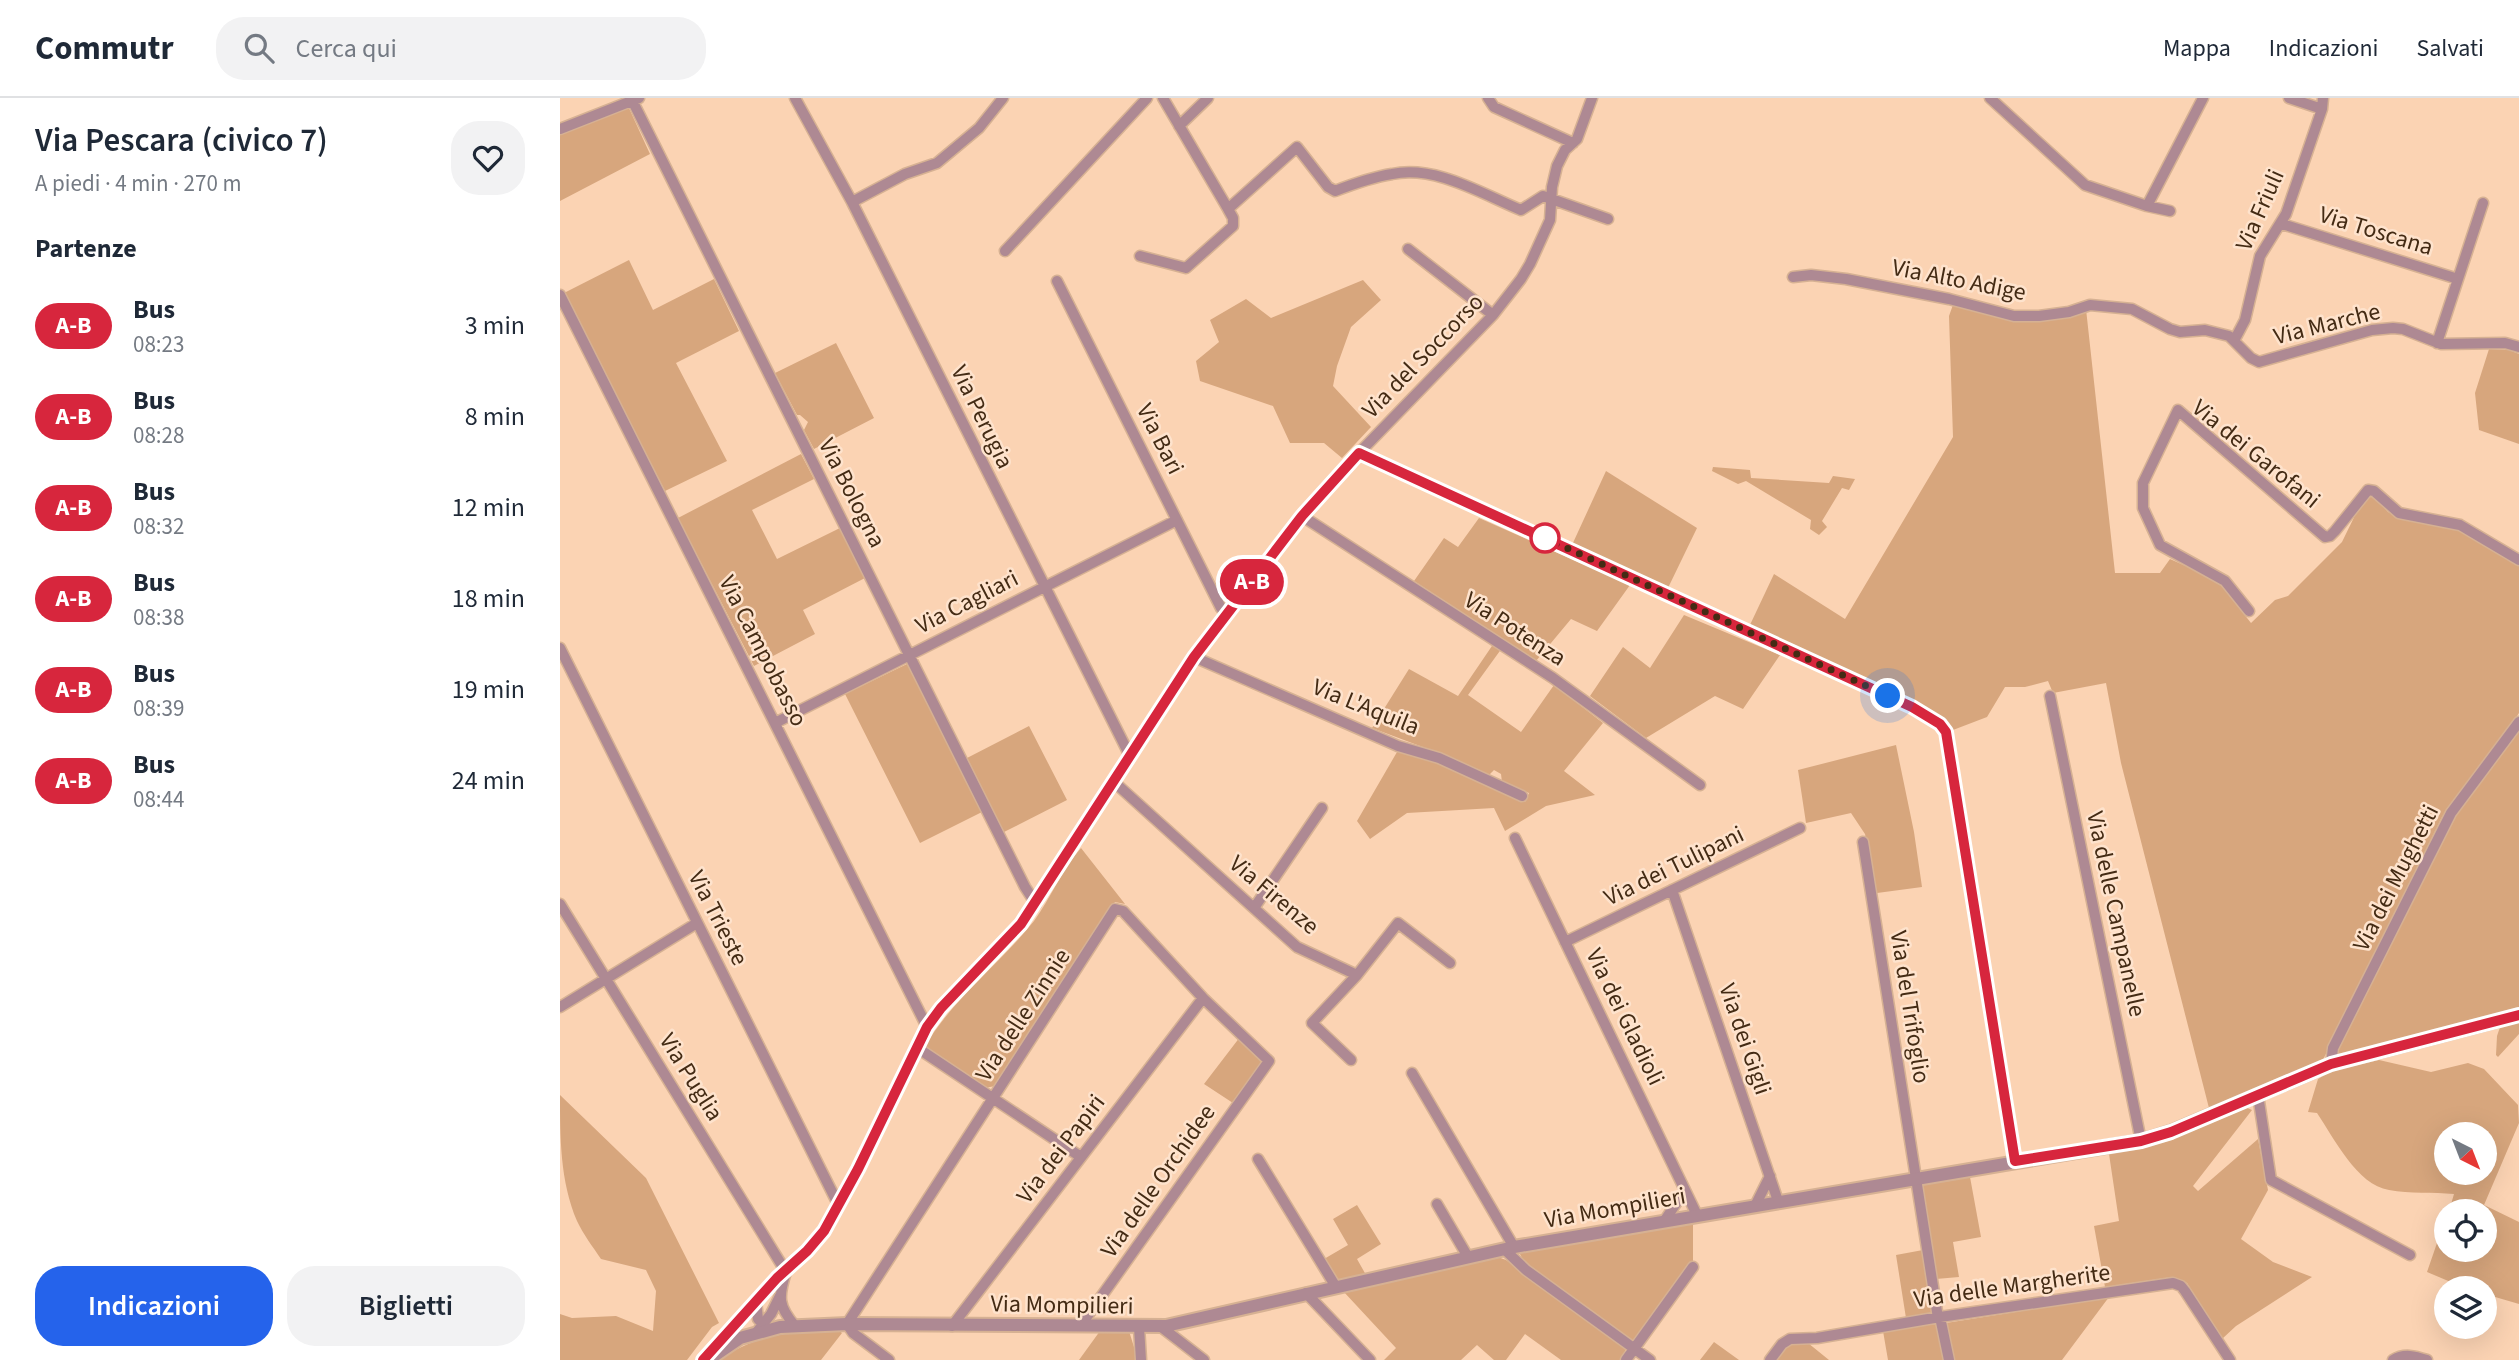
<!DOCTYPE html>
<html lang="it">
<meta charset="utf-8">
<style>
body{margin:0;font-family:"Source Sans 3",sans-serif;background:#f2f2f3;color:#1f2937;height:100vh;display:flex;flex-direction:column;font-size:26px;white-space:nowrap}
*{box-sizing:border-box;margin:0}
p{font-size:23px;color:#747a83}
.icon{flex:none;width:38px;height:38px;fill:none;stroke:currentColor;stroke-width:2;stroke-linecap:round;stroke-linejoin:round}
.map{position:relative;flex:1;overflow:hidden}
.drawer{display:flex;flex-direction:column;background:#fff;width:560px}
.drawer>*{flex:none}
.badge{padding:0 14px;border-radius:23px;font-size:24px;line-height:46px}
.needle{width:46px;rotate:138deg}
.tools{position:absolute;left:1874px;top:1024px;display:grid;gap:14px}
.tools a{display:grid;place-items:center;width:63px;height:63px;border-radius:50%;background:#fff;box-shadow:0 7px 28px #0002;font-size:35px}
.you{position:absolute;width:35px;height:35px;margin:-18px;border:5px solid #fff;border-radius:50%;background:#1a73e8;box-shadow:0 0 0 10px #1a73e833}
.map>.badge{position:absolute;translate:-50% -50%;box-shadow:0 0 0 4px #fff}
h2{padding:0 35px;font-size:26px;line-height:63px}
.round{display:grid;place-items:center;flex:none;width:74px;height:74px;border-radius:28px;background:#f2f2f3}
.overview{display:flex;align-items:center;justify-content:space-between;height:119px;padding:0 35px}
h1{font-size:33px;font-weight:600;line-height:52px}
.action{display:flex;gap:14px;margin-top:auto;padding:14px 35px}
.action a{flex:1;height:80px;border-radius:28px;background:#2563eb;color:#fff;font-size:28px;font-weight:600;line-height:80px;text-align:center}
.action a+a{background:#f2f2f3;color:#1f2937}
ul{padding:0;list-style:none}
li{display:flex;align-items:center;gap:21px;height:91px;padding:0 35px}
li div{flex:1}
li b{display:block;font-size:26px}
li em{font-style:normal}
li .badge{min-width:77px;font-weight:700;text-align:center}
header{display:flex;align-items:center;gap:42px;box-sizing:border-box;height:98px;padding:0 35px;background:#fff;border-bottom:2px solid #e0e1e3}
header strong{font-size:33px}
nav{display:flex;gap:38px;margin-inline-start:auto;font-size:24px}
.search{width:490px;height:63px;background:#f2f2f3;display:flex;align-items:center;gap:18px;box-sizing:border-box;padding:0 24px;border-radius:28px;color:#747a83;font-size:26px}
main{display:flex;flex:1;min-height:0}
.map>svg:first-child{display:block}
</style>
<header>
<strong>Commutr</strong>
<div class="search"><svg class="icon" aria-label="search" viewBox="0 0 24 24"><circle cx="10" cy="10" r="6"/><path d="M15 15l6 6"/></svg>Cerca qui</div>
<nav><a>Mappa</a><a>Indicazioni</a><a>Salvati</a></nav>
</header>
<main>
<section class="drawer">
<div class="overview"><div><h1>Via Pescara (civico 7)</h1><p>A piedi · 4 min · 270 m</p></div><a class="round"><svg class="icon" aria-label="heart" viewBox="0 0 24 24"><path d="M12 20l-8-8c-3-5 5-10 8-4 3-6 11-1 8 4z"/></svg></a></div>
<h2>Partenze</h2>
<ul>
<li><span class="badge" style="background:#d7263d;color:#fff">A-B</span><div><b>Bus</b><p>08:23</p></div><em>3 min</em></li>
<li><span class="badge" style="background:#d7263d;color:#fff">A-B</span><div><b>Bus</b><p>08:28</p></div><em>8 min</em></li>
<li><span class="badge" style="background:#d7263d;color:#fff">A-B</span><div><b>Bus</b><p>08:32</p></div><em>12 min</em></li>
<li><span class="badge" style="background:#d7263d;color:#fff">A-B</span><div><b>Bus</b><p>08:38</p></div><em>18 min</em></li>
<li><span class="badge" style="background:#d7263d;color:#fff">A-B</span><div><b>Bus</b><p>08:39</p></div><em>19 min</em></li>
<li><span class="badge" style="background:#d7263d;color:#fff">A-B</span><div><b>Bus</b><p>08:44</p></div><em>24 min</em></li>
</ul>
<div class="action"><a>Indicazioni</a><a>Biglietti</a></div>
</section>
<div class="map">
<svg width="1959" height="1262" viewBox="0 0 1959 1262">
<rect width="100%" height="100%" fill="#fbd3b3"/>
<path fill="#d7a67d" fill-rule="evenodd" d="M 68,8 L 90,56 L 0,103 L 0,36 Z
M 69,162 L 93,212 L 154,181 L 179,233 L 116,265 L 167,363 L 105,393 L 4,195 Z
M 803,182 L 821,202 L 791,229 L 777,268 L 773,288 L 811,329 L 782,360 L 764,345 L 730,345 L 713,308 L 640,283 L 636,263 L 659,244 L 650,222 L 686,201 L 711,220 Z
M 1394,204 L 1464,224 L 1508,217 L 1526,211 L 1555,475 L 1600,475 L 1610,461 L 1657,482 L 1691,525 L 1715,502 L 1728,498 L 1782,444 L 1802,403 L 1808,398 L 1813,397 L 1828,414 L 1839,418 L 1899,431 L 1959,467 L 1959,615 L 1928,663 L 1902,691 L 1882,719 L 1760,968 L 1650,1014 L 1561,665 L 1546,585 L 1493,595 L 1488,583 L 1465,589 L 1445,589 L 1427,619 L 1393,632 L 1349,602 L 1189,529 L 1214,476 L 1285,521 L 1393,339 L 1389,218 Z
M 276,245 L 314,320 L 254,351 L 244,332 L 248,324 L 240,317 L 237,317 L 215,275 Z
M 1929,251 L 1949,252 L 1959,256 L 1959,346 L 1919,332 L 1915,295 Z
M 241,356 L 254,381 L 192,412 L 217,461 L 280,430 L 305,480 L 243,512 L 255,536 L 194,568 L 118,420 Z
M 1153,369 L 1190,372 L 1191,380 L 1269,385 L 1273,378 L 1295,381 L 1289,392 L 1282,390 L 1262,423 L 1267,429 L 1259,437 L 1250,431 L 1251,422 L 1186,383 L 1178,386 L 1152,373 Z
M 1046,373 L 1137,430 L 1107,492 L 1012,447 Z
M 919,420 L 1070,487 L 1037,533 L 1011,521 L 976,563 L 854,483 L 884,440 L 898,449 Z
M 1124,517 L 1220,557 L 1183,611 L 1155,598 L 1086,640 L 1030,598 L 1063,549 L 1090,570 Z
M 934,545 L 942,550 L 908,597 L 961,634 L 994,587 L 1043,625 L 1004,673 L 1035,697 L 986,708 L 945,733 L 934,710 L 847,715 L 810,741 L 797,723 L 837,654 C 864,649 936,694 965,704 L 969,695 L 942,684 L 941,676 L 934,672 L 927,679 L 868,651 L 812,630 L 849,571 L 898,598 Z
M 347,566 L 422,714 L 360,745 L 285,596 Z
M 469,628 L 507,702 L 444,734 L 407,660 Z
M 1959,630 L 1959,912 L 1881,930 L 1777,958 L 1777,951 L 1896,716 Z
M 1336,647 L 1354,734 L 1362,789 L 1317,795 L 1305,736 L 1291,715 L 1246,725 L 1238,672 Z
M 521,750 L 565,806 L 555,804 L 435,988 L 425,990 L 364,950 C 392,901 439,867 474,823 C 491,800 502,771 521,750 Z
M 1959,920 L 1959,936 L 1938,959 L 1936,957 L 1937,938 L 1941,926 Z
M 680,939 L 702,960 L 701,965 L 673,1005 L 644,986 Z
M 1819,962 L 1871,974 L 1908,965 L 1924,971 L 1958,1007 L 1959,1025 L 1924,1107 L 1959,1124 L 1959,1206 L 1925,1196 L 1925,1190 L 1905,1190 L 1867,1174 L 1886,1119 L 1886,1152 L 1925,1152 L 1925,1113 L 1889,1113 L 1894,1096 C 1873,1094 1850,1096 1829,1092 C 1797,1087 1774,1040 1757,1015 L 1748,1014 L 1758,981 L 1771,973 ZM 1886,1036 L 1925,1036 L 1925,1074 L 1886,1074 Z
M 0,997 L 86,1080 L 159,1225 L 152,1229 L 127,1262 L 0,1262 L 0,1216 L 12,1220 L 56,1218 L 93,1233 L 96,1193 L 86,1172 L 41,1161 C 33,1149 23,1136 17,1123 C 0,1083 0,1039 0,997 Z
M 1685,1009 L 1692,1012 L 1633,1088 L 1638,1093 L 1698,1041 L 1708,1092 L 1681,1141 L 1713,1164 L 1752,1179 L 1676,1228 L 1662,1241 L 1627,1185 L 1612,1179 L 1545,1189 L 1534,1128 L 1559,1123 L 1549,1056 C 1597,1046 1640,1028 1685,1009 Z
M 1410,1079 L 1421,1139 L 1393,1144 L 1399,1179 L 1376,1181 L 1362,1086 Z
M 797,1107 L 821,1146 L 797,1161 L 806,1177 L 778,1184 L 764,1161 L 788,1147 L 773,1121 Z
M 1133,1122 L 1133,1165 L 1073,1245 L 966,1168 L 959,1154 Z
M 1363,1152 L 1373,1216 L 1346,1220 L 1336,1157 Z
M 935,1158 L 946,1162 L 1065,1248 L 1066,1256 L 1062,1262 L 1001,1262 L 965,1236 L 946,1262 L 934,1262 L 917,1247 L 901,1262 L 824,1262 L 836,1250 L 783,1193 Z
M 1549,1199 L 1502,1262 L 1393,1262 L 1386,1225 Z
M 1378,1223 L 1386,1262 L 1328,1262 L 1323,1233 Z
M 278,1232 L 282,1235 L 261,1262 L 160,1262 C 195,1236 235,1233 278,1232 Z
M 540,1233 L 569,1233 L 578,1262 L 519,1262 Z
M 1236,1243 L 1248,1245 L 1269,1262 L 1215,1262 L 1225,1248 Z
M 1154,1244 L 1179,1262 L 1140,1262 Z"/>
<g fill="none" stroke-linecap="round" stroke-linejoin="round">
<g stroke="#d6b193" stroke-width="13">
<path id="minor" d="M 235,0 L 292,104 L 570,658
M 603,0 L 668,111 L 737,49 L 768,89 L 775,93 C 793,86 813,79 832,76 C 876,67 922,96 961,112 L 983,98 L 1048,121
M 928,0 L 934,9 L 1013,45
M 1430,0 L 1525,87 L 1587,108 L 1610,113
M 1729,0 L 1762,11
M 72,2 L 465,789 L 476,806
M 619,28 L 648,0
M 0,31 L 79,0
M 292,104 L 345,76 L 377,65 L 419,30 L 443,0
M 1587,108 L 1643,0
M 1722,126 L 1898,181
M 848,151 L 933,217
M 445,153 L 587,0
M 580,158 L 626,170 L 673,128 L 673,120 L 668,111
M 1233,179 L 1251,177 L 1286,181 L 1389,201 L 1454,218 L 1479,218 L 1509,214 L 1530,207 L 1572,211 L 1610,231 L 1620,234 L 1645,232 L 1669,238 L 1691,260 L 1699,264 L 1812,232 L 1833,230 L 1843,231 L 1881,246 L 1945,245 L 1959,249
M 497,183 L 661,510 L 667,517
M 0,197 L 367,929
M 1675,241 L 1685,222 L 1700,158 L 1726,116 L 1762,11 L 1763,0
M 1877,245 L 1923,105
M 799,355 L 1352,609 L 1380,626 L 1386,634 L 1455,1063
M 742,418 L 993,580 L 1140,687
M 1689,513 L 1665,483 L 1600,447 L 1583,410 L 1583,385 L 1618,312 L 1765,439 L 1770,438 L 1775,433 L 1808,392 L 1814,393 L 1839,415 L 1900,427 L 1959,462
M 0,550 L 279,1108
M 634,559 L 838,648 L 879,660 L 962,698
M 1490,598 L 1581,1043
M 215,625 L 617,422
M 553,683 L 737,849 L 797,877 L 752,925 L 791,962
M 955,740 L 1137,1117
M 1303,744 L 1378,1220
M 1112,792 L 1218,1103
M 0,806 L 226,1174
M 694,810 L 762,710
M 1005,844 L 1240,730
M 797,877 L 838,825 L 890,865
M 0,909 L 137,825
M 356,949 L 521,1059
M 1771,966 L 1773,950 L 1891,715 L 1959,624
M 852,975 L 954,1149
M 1698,997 L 1711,1082 L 1850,1157
M 698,1061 L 776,1189
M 877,1106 L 908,1159
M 1196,1106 L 1210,1078
M 1105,1122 L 1125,1092
M 944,1151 L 966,1172 L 1090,1262
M 226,1174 C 218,1199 218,1208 235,1228
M 746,1195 L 810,1262
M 196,1203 L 198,1221 L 207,1231
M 1380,1219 L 1389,1262
M 392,1228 L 643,900
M 600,1228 L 644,1262
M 579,1229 L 581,1262
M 196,1235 L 211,1216 L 220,1198
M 143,1262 L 217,1180 L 247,1153 L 264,1133 L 298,1071 L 367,929 L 381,910 L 461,826 L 620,579 L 742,418 L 799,355 L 933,217 L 961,181 L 970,166 L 990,122 L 992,89 L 997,68 L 1005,52 L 1017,41 L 1032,0
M 329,1262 L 293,1235 L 287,1226 L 555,811 L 563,813 L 643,900 L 709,963 L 521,1227
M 1066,1262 L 1133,1169
M 1210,1262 L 1222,1246 L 1230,1241 L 1257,1240 L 1380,1219 L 1613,1185 L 1621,1188 L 1625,1193 L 1670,1262
M 1833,1262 C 1844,1255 1855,1258 1867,1262"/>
</g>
<g stroke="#d6b193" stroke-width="16">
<path id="tertiary" d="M 148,1262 L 180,1240 L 220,1229 L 287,1226 L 606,1228 L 954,1149 L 1581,1043 L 1610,1034 L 1771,966 L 1959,917"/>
</g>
<use href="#minor" stroke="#ae8993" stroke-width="10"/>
<use href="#tertiary" stroke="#ae8993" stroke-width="12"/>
</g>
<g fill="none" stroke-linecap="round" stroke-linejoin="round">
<g stroke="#fff" stroke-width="16">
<path id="line" d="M 143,1262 L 217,1180 L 247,1153 L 264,1133 L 298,1071 L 367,929 L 381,910 L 461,826 L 634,559 L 742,418 L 799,355 L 1352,609 L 1380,626 L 1386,634 L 1455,1063 L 1581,1043 L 1611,1034 L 1771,966 L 1959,917"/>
</g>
<use href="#line" stroke="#d7263d" stroke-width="10"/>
<path stroke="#442b14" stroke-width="7" stroke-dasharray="0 12.6" d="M 985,440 L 1328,598"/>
</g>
<circle fill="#fff" stroke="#d7263d" stroke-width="3.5" cx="985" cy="440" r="14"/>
<g text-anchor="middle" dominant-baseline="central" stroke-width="5" stroke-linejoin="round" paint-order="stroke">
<g font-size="24" fill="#442b14" stroke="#fee3cd">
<text transform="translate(1700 112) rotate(-66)">Via Friuli</text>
<text transform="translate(1816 133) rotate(17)">Via Toscana</text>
<text transform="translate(1399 182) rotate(11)">Via Alto Adige</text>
<text transform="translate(1767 226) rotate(-14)">Via Marche</text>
<text transform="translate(863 258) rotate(-46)">Via del Soccorso</text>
<text transform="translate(422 319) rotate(64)">Via Perugia</text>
<text transform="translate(600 341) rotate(63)">Via Bari</text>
<text transform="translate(1696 356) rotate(39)">Via dei Garofani</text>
<text transform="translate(292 395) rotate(63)">Via Bologna</text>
<text transform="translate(407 504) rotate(-27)">Via Cagliari</text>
<text transform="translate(955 531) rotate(33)">Via Potenza</text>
<text transform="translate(203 553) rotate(63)">Via Campobasso</text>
<text transform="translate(806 609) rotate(22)">Via L'Aquila</text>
<text transform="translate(1114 768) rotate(-26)">Via dei Tulipani</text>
<text transform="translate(1836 780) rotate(-63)">Via dei Mughetti</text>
<text transform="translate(714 797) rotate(40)">Via Firenze</text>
<text transform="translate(1556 816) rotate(78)">Via delle Campanelle</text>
<text transform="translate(158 820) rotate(63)">Via Trieste</text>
<text transform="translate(1350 909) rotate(81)">Via del Trifoglio</text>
<text transform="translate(463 917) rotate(-57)">Via delle Zinnie</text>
<text transform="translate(1065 919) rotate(64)">Via dei Gladioli</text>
<text transform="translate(1185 941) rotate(71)">Via dei Gigli</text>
<text transform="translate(131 979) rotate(58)">Via Puglia</text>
<text transform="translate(501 1051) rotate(-53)">Via dei Papiri</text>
<text transform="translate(598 1083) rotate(-55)">Via delle Orchidee</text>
<text transform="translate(1055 1110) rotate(-10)">Via Mompilieri</text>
<text transform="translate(1452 1188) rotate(-8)">Via delle Margherite</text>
<text transform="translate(502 1207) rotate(1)">Via Mompilieri</text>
</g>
</g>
</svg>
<div class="tools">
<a><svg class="needle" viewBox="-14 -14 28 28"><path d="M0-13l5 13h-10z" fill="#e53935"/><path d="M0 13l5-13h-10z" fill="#747a83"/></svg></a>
<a><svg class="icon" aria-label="locate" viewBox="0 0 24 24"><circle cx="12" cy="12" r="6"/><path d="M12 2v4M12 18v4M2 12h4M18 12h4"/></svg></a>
<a><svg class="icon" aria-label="layers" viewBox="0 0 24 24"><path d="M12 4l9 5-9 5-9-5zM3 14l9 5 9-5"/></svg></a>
</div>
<div class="you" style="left:1328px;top:598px"></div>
<b class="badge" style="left:692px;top:484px;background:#d7263d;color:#fff">A-B</b>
</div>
</main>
